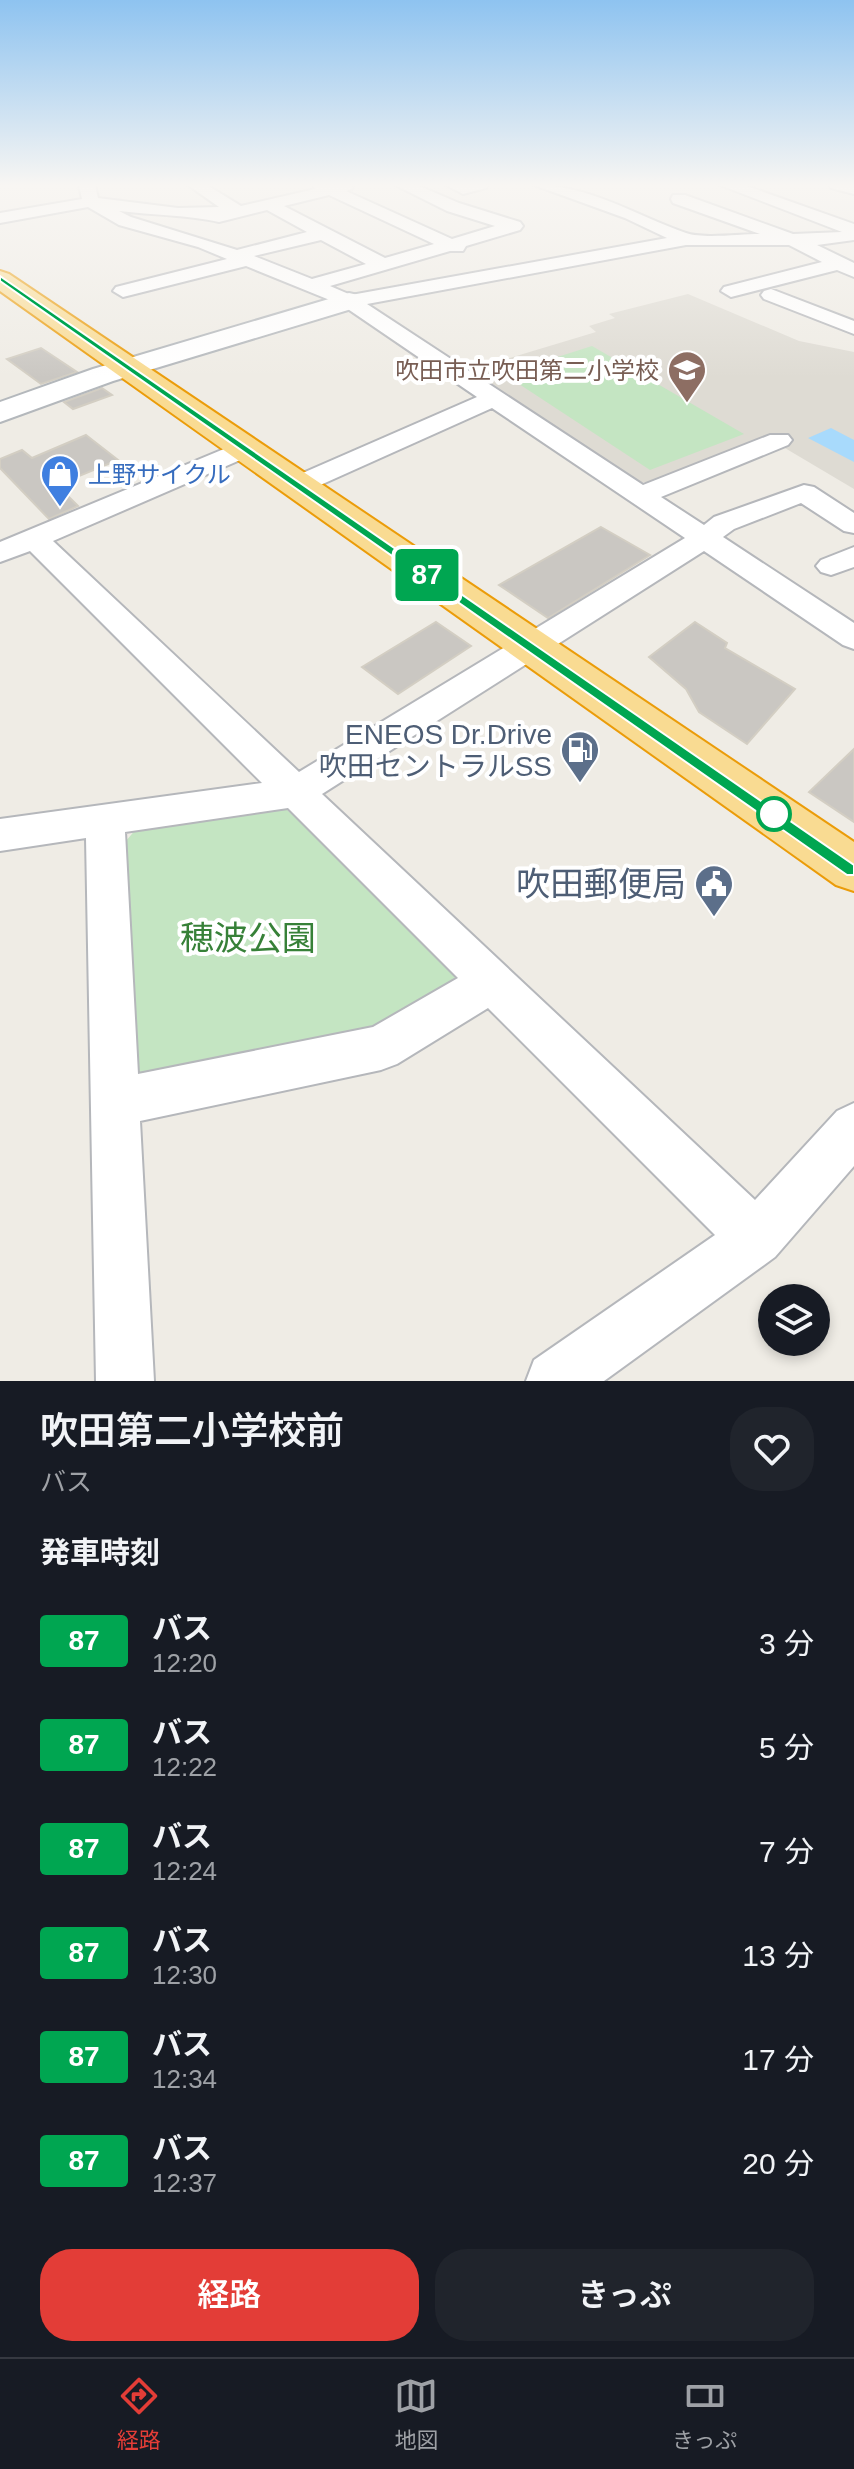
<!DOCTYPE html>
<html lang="ja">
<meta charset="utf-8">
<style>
body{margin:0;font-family:Helvetica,"Noto Sans JP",sans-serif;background:#20242c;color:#f1f3f6;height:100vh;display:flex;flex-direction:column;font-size:30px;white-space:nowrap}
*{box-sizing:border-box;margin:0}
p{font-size:26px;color:#9ea1a6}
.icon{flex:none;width:44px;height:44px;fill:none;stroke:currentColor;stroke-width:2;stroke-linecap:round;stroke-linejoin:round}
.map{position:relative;height:1381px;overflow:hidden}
.drawer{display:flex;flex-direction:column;background:#171b24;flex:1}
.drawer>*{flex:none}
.badge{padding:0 16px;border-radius:6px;font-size:28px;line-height:52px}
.buttons{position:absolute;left:758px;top:1284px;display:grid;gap:16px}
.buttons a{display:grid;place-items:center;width:72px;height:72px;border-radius:50%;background:#171b24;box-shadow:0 4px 12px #0003;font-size:40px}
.map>.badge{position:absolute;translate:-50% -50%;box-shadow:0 0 0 4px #fff}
h2{padding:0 40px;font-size:30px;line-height:72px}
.round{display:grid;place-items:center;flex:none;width:84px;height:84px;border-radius:32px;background:#20242c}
.head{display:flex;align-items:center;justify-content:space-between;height:136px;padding:0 40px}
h1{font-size:38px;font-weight:600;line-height:60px}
.primary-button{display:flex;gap:16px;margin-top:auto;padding:16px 40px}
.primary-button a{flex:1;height:92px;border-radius:32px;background:#e33d37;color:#fff;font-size:32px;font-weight:600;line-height:92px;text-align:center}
.primary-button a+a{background:#20242c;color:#f1f3f6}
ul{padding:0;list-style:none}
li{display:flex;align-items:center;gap:24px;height:104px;padding:0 40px}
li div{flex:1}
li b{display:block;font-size:30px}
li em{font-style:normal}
li .badge{min-width:88px;font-weight:700;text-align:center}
.tabs{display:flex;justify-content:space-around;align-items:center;height:112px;border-top:2px solid #363941;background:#171b24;font-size:22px;color:#9ea1a6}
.tabs a{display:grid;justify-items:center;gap:4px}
.tabs .on{color:#e33d37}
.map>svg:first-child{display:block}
</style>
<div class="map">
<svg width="854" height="1381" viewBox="0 0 854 1381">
<rect width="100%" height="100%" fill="#efece5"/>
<path fill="#dedbd3" d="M 688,294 L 799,341 L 854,352 L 854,489 L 768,438 L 657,482 L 638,482 L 470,370 L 596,332 L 589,326 L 615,318 L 609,314 Z"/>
<path fill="#c4e5c2" d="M 592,346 L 744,434 L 650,470 L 504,374 Z
M 284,807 L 456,968 L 454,991 L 375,1036 L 148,1081 L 132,1063 L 125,842 L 137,828 Z"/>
<path fill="#a8dafc" d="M 831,428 L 854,440 L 854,462 L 808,438 Z"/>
<path fill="#cac7c2" stroke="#d3cec3" stroke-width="2" d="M 41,348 L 77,372 L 41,384 L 7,359 Z
M 102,388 L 112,395 L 73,409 L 64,402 Z
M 86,435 L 118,460 L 57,485 L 78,506 L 49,519 L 0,468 L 0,459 L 22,450 L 32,458 Z
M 601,527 L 650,555 L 548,618 L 499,585 Z
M 436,622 L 471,646 L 398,694 L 362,667 Z
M 695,622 L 727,643 L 725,648 L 795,689 L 747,744 L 699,712 L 686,689 L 649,657 Z
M 854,749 L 854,822 L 809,792 Z"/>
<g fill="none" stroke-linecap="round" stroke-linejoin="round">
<g stroke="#b5b7bb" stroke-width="4">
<path id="street" d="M 79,185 L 95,185 L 98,198 L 178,208 L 219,207 L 188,185 L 207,185 L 241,206 L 315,189 L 313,185 L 353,185 L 352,189 L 346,191 L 452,239 L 495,226 L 447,211 L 395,185 L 417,185 L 459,203 L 520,222 L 523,226 L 520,230 L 466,246 L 463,251 L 450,251 L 330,286 L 351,295 L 667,238 L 625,218 L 534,185 C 590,185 635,215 686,233 C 703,239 740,234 760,234 L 673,203 L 671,199 L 673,195 L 685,195 L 793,234 L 842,232 L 720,185 L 744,185 L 854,224 L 854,240 L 817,245 L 854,263 L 854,277 L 837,270 L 731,297 L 721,291 L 724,287 L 822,262 L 789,245 L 686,245 L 367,304 L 643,485 L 770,435 L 788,435 L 792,440 L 788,445 L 661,497 L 704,525 L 714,517 L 804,485 L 814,487 L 854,513 L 854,533 L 844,531 L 801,503 L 734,529 L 723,537 L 854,623 L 854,649 L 843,645 L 704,551 L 322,794 L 755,1200 L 837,1111 L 854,1103 L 854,1166 L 775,1257 L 604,1381 L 526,1381 L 534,1360 L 715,1235 L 488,1008 L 397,1064 L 381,1070 L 140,1121 L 154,1381 L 96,1381 L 86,838 L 0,851 L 0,819 L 262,783 L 30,551 L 0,562 L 0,542 L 236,444 L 254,444 L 258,449 L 254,454 L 53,541 L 299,772 L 685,538 L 492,408 L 307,491 L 289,491 L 285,485 L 289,479 L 477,397 L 342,305 L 246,266 L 123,297 L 113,291 L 116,287 L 227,259 L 198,247 L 119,225 L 88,207 L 0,223 L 0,213 L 82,199 ZM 329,195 L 434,244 L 385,258 L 284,206 ZM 267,210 L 307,232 L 237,250 L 131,217 L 119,211 C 152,215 189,215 219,222 ZM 321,240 L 366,264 L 312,279 L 254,256 ZM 288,808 L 458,978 L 373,1027 L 138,1074 L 125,832 Z
M 446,185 L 488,185 L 486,188 L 463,194 Z
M 829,185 L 854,185 L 854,194 L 831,188 Z
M 771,289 L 854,321 L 854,334 L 764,299 L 761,295 L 764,291 Z
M 854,547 L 854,567 L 831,575 L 821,572 L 816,566 L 821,560 Z"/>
</g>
<g stroke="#b4b8bc" stroke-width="4">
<path id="secondary" d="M 349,293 L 358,295 L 362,301 L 358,307 L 113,381 L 0,422 L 0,402 L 93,369 Z"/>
</g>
<g stroke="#eb9c09" stroke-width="4">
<path id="highway" d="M 0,271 L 9,274 L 854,842 L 854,891 L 836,885 L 0,291 Z"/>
</g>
<use href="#street" fill="#fff" fill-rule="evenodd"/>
<use href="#secondary" fill="#fff" fill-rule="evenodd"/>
<use href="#highway" fill="#f9db92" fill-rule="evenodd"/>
</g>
<linearGradient id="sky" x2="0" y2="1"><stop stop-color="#8ec3f0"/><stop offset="0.49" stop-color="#f8f6f3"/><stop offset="1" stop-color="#f8f6f3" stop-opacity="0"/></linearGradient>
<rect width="854" height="378" fill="url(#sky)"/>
<path fill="#00a651" stroke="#fff" stroke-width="2" d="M 0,276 L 854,865 L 854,875 L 847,875 L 0,281 Z"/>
<defs>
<g id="school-pin" transform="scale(2)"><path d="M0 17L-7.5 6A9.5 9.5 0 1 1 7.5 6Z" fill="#8d6e63" stroke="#fff"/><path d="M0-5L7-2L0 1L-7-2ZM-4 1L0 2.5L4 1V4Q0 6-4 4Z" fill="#fff"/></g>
<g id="shop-pin" transform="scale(2)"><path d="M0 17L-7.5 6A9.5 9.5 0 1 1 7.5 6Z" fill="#3f7fe0" stroke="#fff"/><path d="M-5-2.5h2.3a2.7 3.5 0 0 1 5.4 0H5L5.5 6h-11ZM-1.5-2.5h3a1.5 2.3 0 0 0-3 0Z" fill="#fff"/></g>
<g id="fuel-pin" transform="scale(2)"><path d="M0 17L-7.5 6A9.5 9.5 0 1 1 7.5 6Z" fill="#5c6f8a" stroke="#fff"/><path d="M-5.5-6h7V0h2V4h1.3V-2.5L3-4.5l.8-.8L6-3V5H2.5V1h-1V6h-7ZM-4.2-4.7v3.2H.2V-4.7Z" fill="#fff"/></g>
<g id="civic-pin" transform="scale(2)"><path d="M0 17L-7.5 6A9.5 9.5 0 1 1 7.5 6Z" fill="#5c6f8a" stroke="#fff"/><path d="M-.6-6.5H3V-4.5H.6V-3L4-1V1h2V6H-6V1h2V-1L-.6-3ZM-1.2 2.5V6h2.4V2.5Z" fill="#fff"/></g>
</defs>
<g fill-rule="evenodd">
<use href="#school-pin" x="687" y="370"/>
<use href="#shop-pin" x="60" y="474"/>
<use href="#fuel-pin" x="580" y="750"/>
<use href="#civic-pin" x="714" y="884"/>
</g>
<circle fill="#fff" stroke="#00a651" stroke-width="4" cx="774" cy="814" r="16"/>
<g text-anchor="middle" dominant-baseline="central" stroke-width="8" stroke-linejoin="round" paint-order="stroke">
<g font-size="24" fill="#785e54" stroke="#fff" text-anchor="end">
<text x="659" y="370">吹田市立吹田第二小学校</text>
</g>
<g font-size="24" fill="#366cbe" stroke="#fff" text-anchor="start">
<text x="88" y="474">上野サイクル</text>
</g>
<g font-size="28" fill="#4e5e75" stroke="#fff" text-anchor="end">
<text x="552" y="734">ENEOS Dr.Drive<tspan x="552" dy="32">吹田セントラルSS</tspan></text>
</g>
<g font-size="34" fill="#4e5e75" stroke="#fff" text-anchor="end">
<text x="686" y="884">吹田郵便局</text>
</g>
<g font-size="34" fill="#378138" stroke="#fff">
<text x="248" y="938">穂波公園</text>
</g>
</g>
</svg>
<div class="buttons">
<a><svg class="icon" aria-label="layers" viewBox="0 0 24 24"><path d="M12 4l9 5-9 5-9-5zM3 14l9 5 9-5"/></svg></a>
</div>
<b class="badge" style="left:427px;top:575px;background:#00a651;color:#fff">87</b>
</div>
<section class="drawer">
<div class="head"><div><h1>吹田第二小学校前</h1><p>バス</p></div><a class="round"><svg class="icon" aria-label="heart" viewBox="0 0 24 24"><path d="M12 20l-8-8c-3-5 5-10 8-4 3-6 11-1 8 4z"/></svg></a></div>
<h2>発車時刻</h2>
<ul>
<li><span class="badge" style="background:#00a651;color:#fff">87</span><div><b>バス</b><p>12:20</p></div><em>3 分</em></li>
<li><span class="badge" style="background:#00a651;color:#fff">87</span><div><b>バス</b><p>12:22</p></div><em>5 分</em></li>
<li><span class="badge" style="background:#00a651;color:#fff">87</span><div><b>バス</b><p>12:24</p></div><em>7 分</em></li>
<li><span class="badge" style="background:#00a651;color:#fff">87</span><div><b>バス</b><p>12:30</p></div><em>13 分</em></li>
<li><span class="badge" style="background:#00a651;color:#fff">87</span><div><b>バス</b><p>12:34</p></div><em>17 分</em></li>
<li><span class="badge" style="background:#00a651;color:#fff">87</span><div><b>バス</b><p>12:37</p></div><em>20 分</em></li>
</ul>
<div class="primary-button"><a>経路</a><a>きっぷ</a></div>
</section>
<nav class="tabs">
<a class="on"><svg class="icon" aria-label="directions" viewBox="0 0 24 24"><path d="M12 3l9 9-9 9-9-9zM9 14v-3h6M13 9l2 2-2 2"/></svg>経路</a>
<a><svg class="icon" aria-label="map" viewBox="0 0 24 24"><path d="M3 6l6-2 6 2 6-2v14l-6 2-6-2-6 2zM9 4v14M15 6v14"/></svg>地図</a>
<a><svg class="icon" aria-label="tickets" viewBox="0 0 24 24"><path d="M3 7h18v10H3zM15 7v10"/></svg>きっぷ</a>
</nav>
